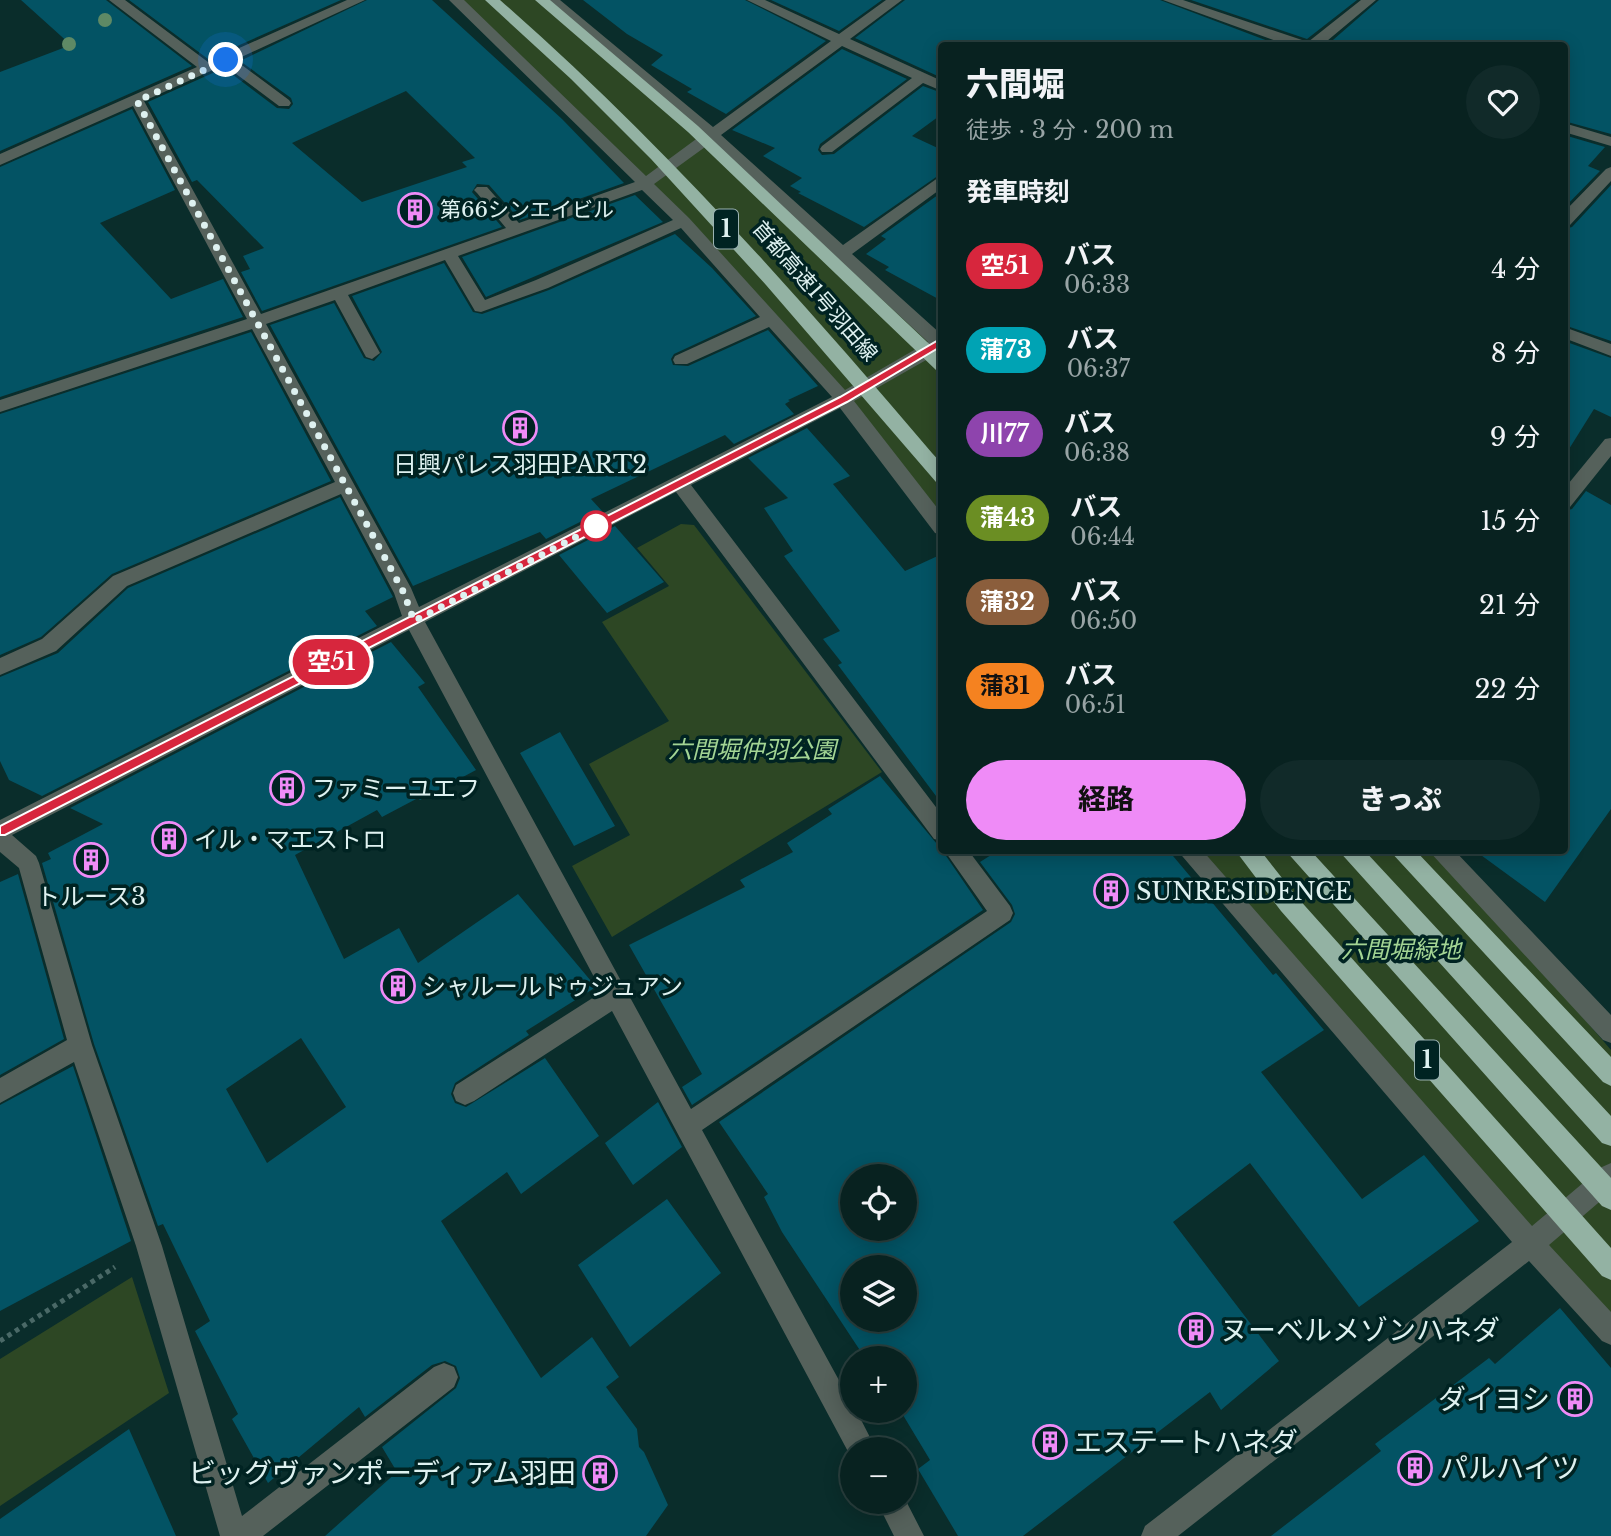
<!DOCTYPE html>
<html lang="ja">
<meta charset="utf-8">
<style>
body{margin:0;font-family:"Libre Baskerville","Noto Sans JP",serif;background:#112a29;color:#f1f3f6;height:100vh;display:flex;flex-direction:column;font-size:26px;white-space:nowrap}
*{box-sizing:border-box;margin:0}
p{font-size:23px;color:#98a4a5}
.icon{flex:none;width:38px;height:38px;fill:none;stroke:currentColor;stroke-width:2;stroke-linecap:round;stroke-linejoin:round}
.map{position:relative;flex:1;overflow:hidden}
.details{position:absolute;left:938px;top:42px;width:630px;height:812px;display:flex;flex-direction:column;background:#082220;border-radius:7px;box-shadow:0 4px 18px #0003,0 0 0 2px #293f3e}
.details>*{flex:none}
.badge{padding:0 14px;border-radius:23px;font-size:24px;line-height:46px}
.fabs{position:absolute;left:840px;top:1164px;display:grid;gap:14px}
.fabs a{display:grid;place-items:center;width:77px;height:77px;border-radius:50%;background:#082220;box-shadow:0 4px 18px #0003,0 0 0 2px #293f3e;font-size:35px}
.you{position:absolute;width:35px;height:35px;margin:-18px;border:5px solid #fff;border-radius:50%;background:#1a73e8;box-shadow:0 0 0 10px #1a73e833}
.map>.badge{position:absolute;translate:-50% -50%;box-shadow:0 0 0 4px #fff}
h2{padding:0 28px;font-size:26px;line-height:63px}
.round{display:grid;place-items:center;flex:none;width:74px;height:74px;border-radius:37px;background:#112a29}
.overview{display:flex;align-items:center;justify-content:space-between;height:119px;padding:0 28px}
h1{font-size:33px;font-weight:800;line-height:52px}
.button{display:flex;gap:14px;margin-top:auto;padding:14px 28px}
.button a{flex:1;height:80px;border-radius:42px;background:#ef8bf7;color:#111;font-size:28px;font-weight:800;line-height:80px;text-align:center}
.button a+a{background:#112a29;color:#f1f3f6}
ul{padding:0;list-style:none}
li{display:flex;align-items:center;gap:21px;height:84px;padding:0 28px}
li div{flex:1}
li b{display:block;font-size:26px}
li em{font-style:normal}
li .badge{min-width:77px;font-weight:700;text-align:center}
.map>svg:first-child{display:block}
</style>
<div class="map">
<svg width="1611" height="1536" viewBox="0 0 1611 1536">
<rect width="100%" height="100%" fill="#0a2d2b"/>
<path fill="#2d4724" d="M 456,0 L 552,0 L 941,345 L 941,528 L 843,399 L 683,221 Z
M 681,524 L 694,525 L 882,772 L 612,937 L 572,866 L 630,835 L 589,764 L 669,721 L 602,622 L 669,586 L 637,548 Z
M 1188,851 L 1439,851 L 1611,1050 L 1611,1332 Z
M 132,1277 L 169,1393 L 0,1506 L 0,1359 Z"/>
<path fill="#035364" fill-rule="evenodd" d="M 21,0 L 106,0 L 192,66 L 0,151 L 0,72 L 71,45 Z
M 129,0 L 341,0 L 208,59 Z
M 367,0 L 432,0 L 562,119 L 624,183 L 520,220 L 489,185 L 477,184 L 472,192 L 502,227 L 262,311 L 241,272 L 250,269 L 243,256 L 264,248 L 197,180 L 192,182 L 148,102 L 224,68 L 277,108 L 289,109 L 293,104 L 291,98 L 240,61 ZM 406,91 L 475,158 L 462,162 L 467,167 L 362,202 L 292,143 Z
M 583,0 L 745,0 L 826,41 L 726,114 L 687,92 L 692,89 L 651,65 L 663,55 L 627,34 Z
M 771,0 L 882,0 L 839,31 Z
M 905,0 L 1160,0 L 1281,46 L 942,46 L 942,78 L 855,38 Z
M 1191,0 L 1357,0 L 1307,39 Z
M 1379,0 L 1611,0 L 1611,134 L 1564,121 L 1564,46 L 1326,46 Z
M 842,49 L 907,79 L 820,144 L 818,150 L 822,155 L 834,154 L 923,86 L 942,93 L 942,114 L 912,136 L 942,150 L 942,173 L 864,227 L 798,193 L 801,192 L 790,186 L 802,178 L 763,156 L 775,148 L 732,130 Z
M 132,109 L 175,190 L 100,223 L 171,299 L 223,279 L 243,317 L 0,397 L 0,167 Z
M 1564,135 L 1605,147 L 1588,166 L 1600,171 L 1564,208 Z
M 1611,185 L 1611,341 L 1564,325 L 1564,229 L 1572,227 Z
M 942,192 L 942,301 L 885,270 L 889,267 L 866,254 L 886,239 L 881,236 Z
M 635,195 L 663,222 L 486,297 L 462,257 Z
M 675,234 L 712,268 L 756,316 L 674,354 L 671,359 L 673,365 L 688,366 L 768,330 L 818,386 L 788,400 L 790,401 L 785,404 L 794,414 L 734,444 L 725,435 L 591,499 L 602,511 L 546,539 L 540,532 L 413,586 L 270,325 L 334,303 L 364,358 L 374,361 L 382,352 L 352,296 L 444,263 L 473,312 L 482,314 L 549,290 Z
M 251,332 L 331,481 L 112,574 L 41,637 L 0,655 L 0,414 Z
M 1564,341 L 1611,358 L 1611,417 L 1594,409 L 1564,457 Z
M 807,428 L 850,476 L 833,484 L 905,571 L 942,554 L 942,804 L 838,665 L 842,663 L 823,639 L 840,631 L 784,556 L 793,551 L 764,508 L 788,498 L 748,458 Z
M 1586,491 L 1611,505 L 1611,809 L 1545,902 L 1474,850 L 1564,850 L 1564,511 L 1572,509 Z
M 340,497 L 393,597 L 365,611 L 377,626 L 42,796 L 9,780 L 0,761 L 0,677 L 58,653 L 128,588 Z
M 615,526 L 664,582 L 607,613 L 559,555 Z
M 391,642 L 425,683 L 418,687 L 476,770 L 420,800 L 418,798 L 382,817 L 377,810 L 295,855 L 344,959 L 399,928 L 418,963 L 518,894 L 596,987 L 526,1031 L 529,1035 L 455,1083 L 451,1094 L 455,1103 L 466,1107 L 545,1058 L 599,1136 L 521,1194 L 507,1172 L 441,1221 L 541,1378 L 592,1337 L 619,1377 L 606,1387 L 637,1429 L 639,1447 L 644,1452 L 668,1505 L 646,1536 L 325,1536 L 397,1472 L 382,1447 L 456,1388 L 460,1378 L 456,1366 L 445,1361 L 432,1365 L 365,1417 L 359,1407 L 268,1483 L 232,1419 L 238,1414 L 195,1331 L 210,1321 L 163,1224 L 158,1226 L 94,1044 L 42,863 L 51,859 L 48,853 L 103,824 L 70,808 ZM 301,1038 L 346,1107 L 267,1163 L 226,1089 Z
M 560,732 L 615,826 L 574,846 L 520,753 Z
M 880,776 L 942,850 L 983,910 L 692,1105 L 682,1087 L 702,1074 L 629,945 L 745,887 L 740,880 L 793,852 L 787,843 L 832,814 L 828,809 Z
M 999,850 L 1168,850 L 1273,975 L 1276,973 L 1324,1030 L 1261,1072 L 1362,1199 L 1424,1155 L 1479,1221 L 1359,1307 L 1250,1163 L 1173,1222 L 1279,1361 L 1221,1410 L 1210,1392 L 1023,1536 L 958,1536 L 918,1469 L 930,1460 L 900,1410 L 905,1410 L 905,1358 L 865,1358 L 782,1232 L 764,1197 L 768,1194 L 719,1122 L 1011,922 L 1015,914 L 1012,905 L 980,862 ZM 852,1176 L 905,1176 L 905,1228 L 852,1228 ZM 852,1267 L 905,1267 L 905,1320 L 852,1320 Z
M 18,874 L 64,1039 L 0,1075 L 0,882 Z
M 73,1066 L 131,1241 L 0,1311 L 0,1105 Z
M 658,1102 L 682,1147 L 633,1185 L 605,1143 Z
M 667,1199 L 721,1273 L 630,1347 L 578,1265 Z
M 1560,1308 L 1611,1368 L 1611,1536 L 1271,1536 L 1381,1451 L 1375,1444 L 1489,1358 L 1495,1364 Z
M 129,1429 L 176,1536 L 0,1536 L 0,1519 Z"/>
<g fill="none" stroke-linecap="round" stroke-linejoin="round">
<path stroke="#4a6967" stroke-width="5" stroke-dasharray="4.5 4.5" stroke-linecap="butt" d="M 0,1341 L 115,1267"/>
<path fill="#55615b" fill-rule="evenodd" d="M 109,0 L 125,0 L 208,62 L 347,0 L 365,0 L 235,60 L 289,100 L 291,103 L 289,106 L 279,106 L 224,65 L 144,101 L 261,314 L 506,228 L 477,193 L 474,190 L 477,187 L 487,187 L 519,223 L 635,182 L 449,0 L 464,0 L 646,176 L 703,134 L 545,0 L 560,0 L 713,127 L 831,41 L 747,0 L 765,0 L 839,34 L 886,0 L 902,0 L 850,39 L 942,81 L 942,91 L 923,83 L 832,152 L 822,152 L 820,149 L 822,146 L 912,78 L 842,46 L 721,135 L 843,245 L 942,175 L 942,188 L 852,254 L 942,335 L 942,351 L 854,401 L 942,514 L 942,535 L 935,533 L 840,408 L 691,485 L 942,815 L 942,841 L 934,839 L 676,492 L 425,622 L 691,1109 L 987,911 L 944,850 L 968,850 L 1010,906 L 1013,913 L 1010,920 L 702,1130 L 852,1404 L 852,1410 L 856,1410 L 876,1449 L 852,1449 L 852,1459 L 612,1011 L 474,1101 L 465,1105 L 456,1101 L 453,1093 L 456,1085 L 602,992 L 409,630 L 12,835 L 36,856 L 39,863 L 92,1045 L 162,1246 L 242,1516 L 434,1367 L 444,1363 L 454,1367 L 458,1377 L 454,1387 L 263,1536 L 220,1536 L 136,1246 L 74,1062 L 0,1103 L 0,1078 L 67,1040 L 19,868 L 0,852 L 0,820 L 402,616 L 394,593 L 341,494 L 127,586 L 56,651 L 0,675 L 0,658 L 42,639 L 113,576 L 335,482 L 252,329 L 0,412 L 0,400 L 247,319 L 133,106 L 0,165 L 0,154 L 197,67 ZM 712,142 L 928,342 L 845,390 L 689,218 L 654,184 ZM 642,190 L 673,220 L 536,280 L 485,300 L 458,256 ZM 681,228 L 760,317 L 675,356 L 673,360 L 675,364 L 687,364 L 769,327 L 832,397 L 419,607 L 411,588 L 266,324 L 335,300 L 366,357 L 372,359 L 380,353 L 348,295 L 445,260 L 475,311 L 481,312 L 548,288 Z
M 1163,0 L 1183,0 L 1308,42 L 1361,0 L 1376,0 L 1321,46 L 1290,46 Z
M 1564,123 L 1611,137 L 1611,146 L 1564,132 Z
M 1611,167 L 1611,181 L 1570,225 L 1564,227 L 1564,212 L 1606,169 Z
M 1564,327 L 1611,344 L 1611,356 L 1564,338 Z
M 1611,438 L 1611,456 L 1570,507 L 1564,509 L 1564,489 L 1605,439 Z
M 1177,850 L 1202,850 L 1532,1226 L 1602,1167 L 1611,1163 L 1611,1192 L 1549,1245 L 1611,1312 L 1611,1345 L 1602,1341 L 1529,1261 L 1178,1536 L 1141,1536 L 1145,1526 L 1512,1242 Z
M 1428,850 L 1454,850 L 1611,1015 L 1611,1043 L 1603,1040 Z
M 905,1499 L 924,1536 L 894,1536 L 877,1502 L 905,1502 Z"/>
<path fill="#93b2a3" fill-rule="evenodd" d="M 485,0 L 500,0 C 657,137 797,294 932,453 L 942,464 L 942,483 L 936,482 L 766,285 L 651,159 L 571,79 Z
M 535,0 L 550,0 L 698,126 L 942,356 L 942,372 L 936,370 L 688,132 Z
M 1235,850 L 1260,850 L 1297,897 L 1611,1248 L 1611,1280 L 1602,1276 L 1281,911 Z
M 1285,850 L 1310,850 L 1611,1178 L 1611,1210 L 1602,1206 Z
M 1338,850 L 1364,850 L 1611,1116 L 1611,1146 L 1602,1143 Z
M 1389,850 L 1415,850 L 1611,1057 L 1611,1086 L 1603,1082 Z"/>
</g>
<g fill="#5e8965">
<circle cx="105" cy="20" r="7"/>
<circle cx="69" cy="44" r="7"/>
</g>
<path fill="#d7263d" stroke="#fff" stroke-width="2" d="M 942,338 L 947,341 L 945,344 L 847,402 L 5,835 L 0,835 L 0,826 L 840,397 Z"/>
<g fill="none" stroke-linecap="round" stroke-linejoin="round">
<path stroke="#def1f0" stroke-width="7" stroke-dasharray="0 12.6" d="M 226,60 L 137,101 L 404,593 L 414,621 L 601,524 L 596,526"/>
</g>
<defs>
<g id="building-ring" transform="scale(1.75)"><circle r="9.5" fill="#002322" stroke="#ef8bf7" stroke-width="1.5"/><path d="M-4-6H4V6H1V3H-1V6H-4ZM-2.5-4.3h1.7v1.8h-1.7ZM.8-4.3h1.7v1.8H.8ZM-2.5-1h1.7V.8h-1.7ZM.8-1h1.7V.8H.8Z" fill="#ef8bf7"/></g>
</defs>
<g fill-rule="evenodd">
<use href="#building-ring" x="415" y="210"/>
<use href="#building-ring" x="520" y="428"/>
<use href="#building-ring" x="287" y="788"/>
<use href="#building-ring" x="169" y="839"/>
<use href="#building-ring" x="91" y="860"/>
<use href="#building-ring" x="1111" y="891"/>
<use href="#building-ring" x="398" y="986"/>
<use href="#building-ring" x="1196" y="1330"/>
<use href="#building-ring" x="1575" y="1399"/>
<use href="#building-ring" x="1050" y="1442"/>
<use href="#building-ring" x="1415" y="1468"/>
<use href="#building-ring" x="600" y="1473"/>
</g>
<circle fill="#fff" stroke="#d7263d" stroke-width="3.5" cx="596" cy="526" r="14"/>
<g text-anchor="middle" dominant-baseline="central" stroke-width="7" stroke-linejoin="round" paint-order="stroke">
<g font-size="21" fill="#def1f0" stroke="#002322" text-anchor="start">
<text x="440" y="210">第66シンエイビル</text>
</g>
<g font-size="21" fill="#def1f0" stroke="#002322">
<text transform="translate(815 291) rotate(49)">首都高速1号羽田線</text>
</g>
<g fill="#002322" stroke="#9bb3b2" stroke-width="2">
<rect x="714" y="209.5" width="24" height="39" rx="5"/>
<rect x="1415" y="1040.5" width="24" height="39" rx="5"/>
</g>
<g font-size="23" font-weight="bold" fill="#def1f0">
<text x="726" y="229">1</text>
<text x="1427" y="1060">1</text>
</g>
<g font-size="24" fill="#def1f0" stroke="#002322" text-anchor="start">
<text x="520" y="464" text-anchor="middle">日興パレス羽田PART2</text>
<text x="312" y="788">ファミーユエフ</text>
<text x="194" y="839">イル・マエストロ</text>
<text x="1136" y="891">SUNRESIDENCE</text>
<text x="91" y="896" text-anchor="middle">トルース3</text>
<text x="422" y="986">シャルールドゥジュアン</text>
</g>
<g font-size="24" font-style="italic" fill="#a3d594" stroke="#002322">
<text x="752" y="749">六間堀仲羽公園</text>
<text x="1401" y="949">六間堀緑地</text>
</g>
<g font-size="28" fill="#def1f0" stroke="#002322" text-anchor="start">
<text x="1220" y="1330">ヌーベルメゾンハネダ</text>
<text x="1550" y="1399" text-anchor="end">ダイヨシ</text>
<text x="1074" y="1442">エステートハネダ</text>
<text x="1440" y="1468">パルハイツ</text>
<text x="576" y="1473" text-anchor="end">ビッグヴァンポーディアム羽田</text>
</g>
</g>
</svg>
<div class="fabs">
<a><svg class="icon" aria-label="locate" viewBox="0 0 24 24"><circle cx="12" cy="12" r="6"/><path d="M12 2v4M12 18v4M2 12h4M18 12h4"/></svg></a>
<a><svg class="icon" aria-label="layers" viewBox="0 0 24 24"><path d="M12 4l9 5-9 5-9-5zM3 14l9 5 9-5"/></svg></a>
<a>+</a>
<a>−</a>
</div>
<div class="you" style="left:226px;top:60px"></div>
<b class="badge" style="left:331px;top:662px;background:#d7263d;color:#fff">空51</b>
<section class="details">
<div class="overview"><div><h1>六間堀</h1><p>徒歩 · 3 分 · 200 m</p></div><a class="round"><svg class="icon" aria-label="heart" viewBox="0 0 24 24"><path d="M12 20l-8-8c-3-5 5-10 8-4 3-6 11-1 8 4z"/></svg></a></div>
<h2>発車時刻</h2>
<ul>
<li><span class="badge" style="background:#d7263d;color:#fff">空51</span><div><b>バス</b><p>06:33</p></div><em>4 分</em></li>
<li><span class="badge" style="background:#00a3b4;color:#fff">蒲73</span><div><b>バス</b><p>06:37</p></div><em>8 分</em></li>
<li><span class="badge" style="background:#8e44ad;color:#fff">川77</span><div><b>バス</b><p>06:38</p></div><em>9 分</em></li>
<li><span class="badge" style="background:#6b8e23;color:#fff">蒲43</span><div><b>バス</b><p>06:44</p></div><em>15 分</em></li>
<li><span class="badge" style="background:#8b5e3c;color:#fff">蒲32</span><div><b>バス</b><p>06:50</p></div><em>21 分</em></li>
<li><span class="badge" style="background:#f58220;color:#111">蒲31</span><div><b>バス</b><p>06:51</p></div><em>22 分</em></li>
</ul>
<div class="button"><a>経路</a><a>きっぷ</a></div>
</section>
</div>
